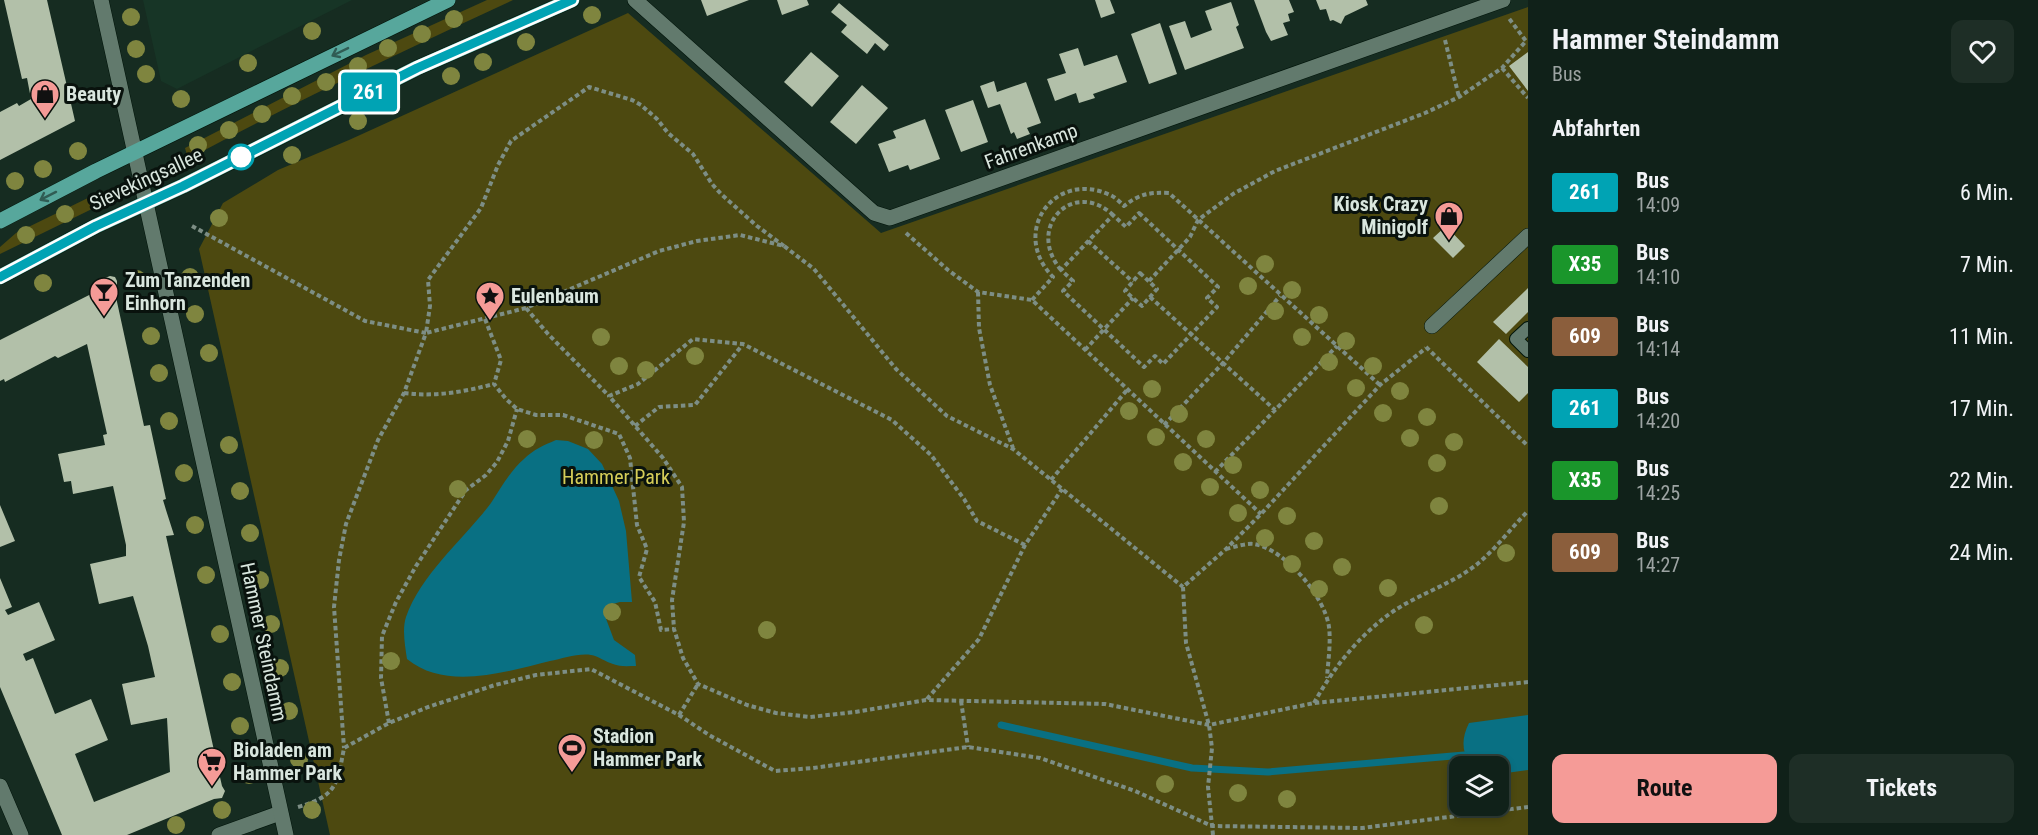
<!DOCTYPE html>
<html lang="de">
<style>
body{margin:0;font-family:"Roboto Condensed",sans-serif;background:#1e2e26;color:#f1f3f6;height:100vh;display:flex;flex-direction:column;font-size:22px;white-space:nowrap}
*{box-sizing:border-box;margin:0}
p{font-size:20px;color:#9ca3a2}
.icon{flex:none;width:33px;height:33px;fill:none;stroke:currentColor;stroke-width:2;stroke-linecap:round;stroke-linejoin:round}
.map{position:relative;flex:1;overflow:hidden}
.side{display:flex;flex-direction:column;background:#102119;width:510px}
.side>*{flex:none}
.badge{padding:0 12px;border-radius:4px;font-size:21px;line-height:39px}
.fabs{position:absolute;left:1449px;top:756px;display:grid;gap:12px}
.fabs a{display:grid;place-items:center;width:60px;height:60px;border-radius:12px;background:#102119;box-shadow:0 3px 9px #0003,0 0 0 2px #303e38;font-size:30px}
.map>.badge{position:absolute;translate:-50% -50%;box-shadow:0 0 0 3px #fff}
h2{padding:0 24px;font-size:22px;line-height:54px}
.round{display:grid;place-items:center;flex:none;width:63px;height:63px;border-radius:12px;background:#1e2e26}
.headline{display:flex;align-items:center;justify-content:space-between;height:102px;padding:0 24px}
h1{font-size:28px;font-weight:700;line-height:45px}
.primary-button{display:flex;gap:12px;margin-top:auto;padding:12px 24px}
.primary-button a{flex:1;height:69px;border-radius:12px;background:#f59b97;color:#111;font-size:24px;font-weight:700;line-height:69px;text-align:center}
.primary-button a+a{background:#1e2e26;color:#f1f3f6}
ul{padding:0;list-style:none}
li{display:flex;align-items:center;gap:18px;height:72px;padding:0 24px}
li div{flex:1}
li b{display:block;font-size:22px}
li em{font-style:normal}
li .badge{min-width:66px;font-weight:700;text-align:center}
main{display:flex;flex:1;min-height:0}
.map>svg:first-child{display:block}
</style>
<main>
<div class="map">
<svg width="1528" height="835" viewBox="0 0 1528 835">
<rect width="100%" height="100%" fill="#162c21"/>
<path fill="#173526" d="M 143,0 L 352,0 L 177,89 L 161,81 Z"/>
<path fill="#4d4910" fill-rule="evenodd" d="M 487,0 L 513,0 C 403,51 294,102 188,159 L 185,148 L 366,55 Z
M 1528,7 L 1528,835 L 330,835 L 199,249 L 223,203 L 278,170 L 349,140 L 628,13 L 881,233 ZM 1460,766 L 1498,766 L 1498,806 L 1460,806 Z
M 92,196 L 94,208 L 0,254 L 0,247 L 16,233 Z"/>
<path fill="#097083" d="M 556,440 L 568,441 L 588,449 L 602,464 L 619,501 L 626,531 L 632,602 L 620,602 L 609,605 L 605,616 L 614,640 L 635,655 L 636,666 C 628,666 620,667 613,664 C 606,662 598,656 591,655 C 578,653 562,659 550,661 C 505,672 446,691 407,659 C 405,646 402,629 406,617 C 421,574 464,539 491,503 C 501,488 510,471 524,459 C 533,450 544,445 556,440 Z
M 1528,715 L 1528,770 L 1499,774 L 1498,766 L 1470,766 C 1462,751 1461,739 1469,723 Z"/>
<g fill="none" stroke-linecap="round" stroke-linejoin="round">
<path stroke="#097083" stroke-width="7" d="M 1001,725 L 1192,768 L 1268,772 L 1464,755"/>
</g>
<path fill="#b2c0a9" d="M 4,0 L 47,0 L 75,121 L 0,160 L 0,112 L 17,103 L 19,106 L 31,99 L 27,78 L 22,79 Z
M 701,0 L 749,0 L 707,16 Z
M 777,0 L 807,0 L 809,5 L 782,15 Z
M 1095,0 L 1110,0 L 1115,13 L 1101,18 Z
M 1254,0 L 1289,0 L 1294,12 L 1288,14 L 1290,21 L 1283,23 L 1288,35 L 1271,41 L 1266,32 Z
M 1316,0 L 1366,0 L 1368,5 L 1345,16 L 1341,24 L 1333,20 L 1330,21 L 1326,9 L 1320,10 Z
M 1231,2 L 1239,25 L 1236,27 L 1244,48 L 1185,70 L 1169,26 L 1185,21 L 1191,38 L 1212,30 L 1205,11 Z
M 839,3 L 889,45 L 884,51 L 875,43 L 867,54 L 841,32 L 847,25 L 831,12 Z
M 1160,23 L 1177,74 L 1149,84 L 1131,34 Z
M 1078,48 L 1084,66 L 1117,55 L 1127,82 L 1093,94 L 1095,98 L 1079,103 L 1076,93 L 1055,101 L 1047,79 L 1066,73 L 1059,54 Z
M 811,52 L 839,76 L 812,107 L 784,82 Z
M 1528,52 L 1528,91 L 1509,66 Z
M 994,81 L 997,92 L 1026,82 L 1041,123 L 1027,128 L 1030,134 L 1017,139 L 1014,132 L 1011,134 L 1000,104 L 988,108 L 980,86 Z
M 862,85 L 888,108 L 856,144 L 830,122 Z
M 973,100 L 988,142 L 961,152 L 945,110 Z
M 925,119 L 940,159 L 910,170 L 908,165 L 889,172 L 878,144 L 896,138 L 893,131 Z
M 1446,226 L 1465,246 L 1453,258 L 1433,238 Z
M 110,276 L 115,277 L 117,281 L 117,286 L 114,288 L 144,426 L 150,425 L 166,499 L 163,500 L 166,510 L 174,535 L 166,536 L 222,786 L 225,791 L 222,798 L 214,799 L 127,835 L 62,835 L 0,687 L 0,578 L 12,607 L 5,610 L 8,615 L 39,602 L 55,640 L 23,654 L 26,661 L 33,658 L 55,714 L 91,699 L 108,740 L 75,754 L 94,802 L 170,772 L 167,718 L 131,725 L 122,684 L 155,677 L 148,646 L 133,596 L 99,604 L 90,564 L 126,556 L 126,545 L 113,486 L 73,494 L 71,481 L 64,482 L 58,454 L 105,445 L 103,435 L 107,434 L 87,344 L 58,358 L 55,356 L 5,382 L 4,379 L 0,381 L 0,340 L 105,287 L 105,278 Z
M 1528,288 L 1528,312 L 1506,334 L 1493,322 Z
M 1499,339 L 1528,367 L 1528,393 L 1519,402 L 1477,362 Z
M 0,505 L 15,541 L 0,547 Z"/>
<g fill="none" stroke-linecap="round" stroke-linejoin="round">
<g stroke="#01140a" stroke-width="14">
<path id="lane" d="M 1528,328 L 1516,339 L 1528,351"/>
</g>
<g stroke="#01140a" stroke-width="16">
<path id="street" d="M 635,0 L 874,213 L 890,218 L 1503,0
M 1432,326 L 1528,236
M 0,786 L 21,835
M 219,835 L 280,813"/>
</g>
<g stroke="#01140a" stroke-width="16">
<path id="secondary" d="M 101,0 L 286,835"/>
</g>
<g stroke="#01140a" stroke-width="16">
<path id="primary" d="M 0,221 L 96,171 L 448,0
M 0,277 L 96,226 L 183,186 L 417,68 L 572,0"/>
</g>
<path stroke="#7d8e85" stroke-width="4" stroke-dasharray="4.5 3" stroke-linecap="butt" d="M 1445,40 L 1459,97
M 1502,68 L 1528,98
M 176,154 L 179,167
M 1139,213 L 1218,287 L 1207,298 L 1217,307 L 1163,364 L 1155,356 L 1144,367 L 1063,291 L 1073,281 L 1061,270 L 1113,215 L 1126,227 Z
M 192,226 L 365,321 L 426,333 L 404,393 L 378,440 L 346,524 L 339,560 L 334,607 L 344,748
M 906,233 L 948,270 L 978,292 L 1032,300 L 1261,514
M 1088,241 L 1133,282
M 784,246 L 757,226 L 721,194 L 712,184 L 693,154 L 668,133 L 657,119 L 641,105 L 632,100 L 589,87 L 511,141 L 498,165 L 481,208 L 428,280 L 430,306 L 426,333 L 526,308 L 659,251 L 697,241 L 740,235 L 784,246 L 814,269 L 896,369 L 947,416 L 1013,449 L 1183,587
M 1061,270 C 1025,227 1073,178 1113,215
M 1140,273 L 1157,289 L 1142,306 L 1125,291 Z
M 1149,281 L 1190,237 L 1198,220 L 1233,194 L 1275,171 L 1425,113 L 1459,97 L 1502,68 L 1526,41 L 1508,17
M 978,292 L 979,328 L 990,385 L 1013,448
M 1150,297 L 1275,410
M 1032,300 L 1053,277 C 1009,232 1055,169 1110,195 C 1115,197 1120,202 1124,206 C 1139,194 1150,192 1169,193 L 1380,385
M 526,308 L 548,334 L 609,396
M 485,319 L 501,360 L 494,384 L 506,399 L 517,409 L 536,415 L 563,415 L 619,434 L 630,458 L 637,525 L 647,549 L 639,577 L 655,602 L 661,630 L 674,629
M 1426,347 L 1528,446
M 1085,350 L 1133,298
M 404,393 C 436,397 463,392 494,384
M 1164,425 L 1224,362 L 1280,296
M 635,426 L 659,407 L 695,405 L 743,344
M 1215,472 L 1337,346
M 1051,480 L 1127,390
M 1025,545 L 977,521 L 964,499 L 931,455 L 892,420 L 743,344 L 693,339 L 638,384 L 609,396 L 663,458 L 682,487 L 684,522 L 672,600 L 674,629 L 683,658 L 698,684 L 747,705 L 776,713 L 810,717 L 855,712 L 926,700 L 1105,704 L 1209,725 L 1314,703 L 1528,682
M 1226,549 C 1234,547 1246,543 1254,544 C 1285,549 1325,597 1329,627 C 1331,643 1328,662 1327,678
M 927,699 L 979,639 L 1025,545 L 1062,489
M 961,701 L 968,747
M 1314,703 C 1333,669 1356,639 1388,615 C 1415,595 1449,586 1476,565 C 1495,550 1511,528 1528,511
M 679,715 L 698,684
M 389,723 L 381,678 L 382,636 L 396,602 L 416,566 L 466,490 L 486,475 L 497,462 L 508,441 L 517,409
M 298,807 C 336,796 337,786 344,748 L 389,723 L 428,707 L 495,685 L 536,675 L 591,669 L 679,715 L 709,735 L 775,771 L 813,768 L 968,747 L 1040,758 L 1135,791 L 1212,826 L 1362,828 L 1528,807
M 1213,835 L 1208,787 L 1212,748 L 1209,725 L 1186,643 L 1183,587 L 1226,549 L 1261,514 L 1380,385 L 1426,348"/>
<use href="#lane" stroke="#627a6d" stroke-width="12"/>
<use href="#street" stroke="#627a6d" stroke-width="15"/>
<use href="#secondary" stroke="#627a6d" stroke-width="15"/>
<use href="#primary" stroke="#57a79c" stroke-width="15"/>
</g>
<g fill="#7f853f">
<circle cx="592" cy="15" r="9"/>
<circle cx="131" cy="17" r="9"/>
<circle cx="454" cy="19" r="9"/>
<circle cx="312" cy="31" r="9"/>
<circle cx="422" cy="34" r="9"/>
<circle cx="526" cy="42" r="9"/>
<circle cx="388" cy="48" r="9"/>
<circle cx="136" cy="49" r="9"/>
<circle cx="483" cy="62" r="9"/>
<circle cx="248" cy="63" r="9"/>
<circle cx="358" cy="66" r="9"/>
<circle cx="146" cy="74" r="9"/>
<circle cx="451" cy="76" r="9"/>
<circle cx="326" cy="82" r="9"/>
<circle cx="292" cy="96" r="9"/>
<circle cx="181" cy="99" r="9"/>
<circle cx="262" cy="114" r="9"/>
<circle cx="358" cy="121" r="9"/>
<circle cx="229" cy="130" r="9"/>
<circle cx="198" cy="145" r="9"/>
<circle cx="78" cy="151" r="9"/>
<circle cx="292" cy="155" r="9"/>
<circle cx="43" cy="169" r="9"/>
<circle cx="15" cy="181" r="9"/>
<circle cx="65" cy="214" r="9"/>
<circle cx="219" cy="218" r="9"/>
<circle cx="26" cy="235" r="9"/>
<circle cx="1265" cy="264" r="9"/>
<circle cx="190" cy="277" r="9"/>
<circle cx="137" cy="279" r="9"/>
<circle cx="43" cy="283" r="9"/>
<circle cx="1248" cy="286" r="9"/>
<circle cx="1292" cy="290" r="9"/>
<circle cx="1275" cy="311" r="9"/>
<circle cx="195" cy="314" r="9"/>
<circle cx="1319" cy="315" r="9"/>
<circle cx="151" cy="336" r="9"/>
<circle cx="601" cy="337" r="9"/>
<circle cx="1302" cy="337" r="9"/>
<circle cx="1346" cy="341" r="9"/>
<circle cx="209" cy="353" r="9"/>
<circle cx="695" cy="356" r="9"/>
<circle cx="1329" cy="362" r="9"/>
<circle cx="619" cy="366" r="9"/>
<circle cx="1373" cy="366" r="9"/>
<circle cx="646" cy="370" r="9"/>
<circle cx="159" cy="373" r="9"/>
<circle cx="1356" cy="388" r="9"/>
<circle cx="1152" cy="389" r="9"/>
<circle cx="1400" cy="391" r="9"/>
<circle cx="1129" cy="411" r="9"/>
<circle cx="1383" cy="413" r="9"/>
<circle cx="1179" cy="414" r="9"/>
<circle cx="1427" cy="417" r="9"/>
<circle cx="169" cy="421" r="9"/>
<circle cx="1156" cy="437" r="9"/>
<circle cx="1410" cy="438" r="9"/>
<circle cx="527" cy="439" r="9"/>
<circle cx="1206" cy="439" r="9"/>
<circle cx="594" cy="440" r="9"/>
<circle cx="1454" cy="442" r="9"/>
<circle cx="229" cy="445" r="9"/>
<circle cx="1183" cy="462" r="9"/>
<circle cx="1437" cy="463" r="9"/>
<circle cx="1233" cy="465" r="9"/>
<circle cx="184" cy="473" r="9"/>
<circle cx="1210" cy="487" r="9"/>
<circle cx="458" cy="489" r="9"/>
<circle cx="1260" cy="490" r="9"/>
<circle cx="240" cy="491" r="9"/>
<circle cx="1439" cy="506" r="9"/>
<circle cx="1238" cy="513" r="9"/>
<circle cx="1287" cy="516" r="9"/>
<circle cx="195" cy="525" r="9"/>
<circle cx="250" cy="533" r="9"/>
<circle cx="1265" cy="538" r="9"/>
<circle cx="1314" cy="541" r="9"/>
<circle cx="1506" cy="553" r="9"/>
<circle cx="1292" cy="564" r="9"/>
<circle cx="1342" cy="567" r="9"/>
<circle cx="206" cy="575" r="9"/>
<circle cx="260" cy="580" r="9"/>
<circle cx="1388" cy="588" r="9"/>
<circle cx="1319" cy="589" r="9"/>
<circle cx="612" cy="612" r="9"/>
<circle cx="271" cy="624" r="9"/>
<circle cx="1424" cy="625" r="9"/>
<circle cx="767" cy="630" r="9"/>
<circle cx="220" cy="634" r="9"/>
<circle cx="391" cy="661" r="9"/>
<circle cx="280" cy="668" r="9"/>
<circle cx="232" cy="682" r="9"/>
<circle cx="289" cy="711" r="9"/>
<circle cx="240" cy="726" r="9"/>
<circle cx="299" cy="759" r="9"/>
<circle cx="249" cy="775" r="9"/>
<circle cx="1165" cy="784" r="9"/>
<circle cx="1238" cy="793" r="9"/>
<circle cx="1287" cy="799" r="9"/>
<circle cx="222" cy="810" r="9"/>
<circle cx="312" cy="810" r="9"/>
<circle cx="176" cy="825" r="9"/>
</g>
<defs><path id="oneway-shaft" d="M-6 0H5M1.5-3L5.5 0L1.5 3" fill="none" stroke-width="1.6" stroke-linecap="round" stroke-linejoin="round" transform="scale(1.5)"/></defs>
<g stroke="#305c54">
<use href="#oneway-shaft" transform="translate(340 52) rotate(154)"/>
<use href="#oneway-shaft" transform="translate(48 196) rotate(153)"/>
</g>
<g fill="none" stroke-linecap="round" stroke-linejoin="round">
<g stroke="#fff" stroke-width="14">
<path id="line" d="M 0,277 L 96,226 L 183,186 L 417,68 L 572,0"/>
</g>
<use href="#line" stroke="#00a3b4" stroke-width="9"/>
</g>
<defs>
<g id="shop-pin" transform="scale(1.5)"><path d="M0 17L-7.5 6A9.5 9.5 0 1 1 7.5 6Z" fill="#f59b97" stroke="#09120d"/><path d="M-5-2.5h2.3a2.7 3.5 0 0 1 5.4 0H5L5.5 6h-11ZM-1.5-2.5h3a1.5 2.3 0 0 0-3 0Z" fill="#111"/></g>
<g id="bar-pin" transform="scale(1.5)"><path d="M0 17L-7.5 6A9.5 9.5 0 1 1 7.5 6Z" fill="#f59b97" stroke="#09120d"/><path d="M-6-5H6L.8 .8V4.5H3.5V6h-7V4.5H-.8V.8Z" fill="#111"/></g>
<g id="sight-pin" transform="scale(1.5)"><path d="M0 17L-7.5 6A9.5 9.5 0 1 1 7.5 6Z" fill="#f59b97" stroke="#09120d"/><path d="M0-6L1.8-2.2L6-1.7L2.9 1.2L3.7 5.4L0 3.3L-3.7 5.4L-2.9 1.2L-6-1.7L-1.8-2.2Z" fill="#111"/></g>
<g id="stadium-pin" transform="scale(1.5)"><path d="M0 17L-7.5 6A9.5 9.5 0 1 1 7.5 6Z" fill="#f59b97" stroke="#09120d"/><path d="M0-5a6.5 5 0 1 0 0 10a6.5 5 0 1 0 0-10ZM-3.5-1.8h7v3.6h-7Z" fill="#111"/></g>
<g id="supermarket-pin" transform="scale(1.5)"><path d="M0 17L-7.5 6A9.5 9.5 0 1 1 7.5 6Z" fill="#f59b97" stroke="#09120d"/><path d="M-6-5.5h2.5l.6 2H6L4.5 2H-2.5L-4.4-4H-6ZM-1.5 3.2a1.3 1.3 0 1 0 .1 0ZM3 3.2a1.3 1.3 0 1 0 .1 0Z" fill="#111"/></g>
</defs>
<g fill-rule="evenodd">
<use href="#shop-pin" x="45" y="94"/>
<use href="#shop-pin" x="1449" y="216"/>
<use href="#bar-pin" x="104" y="292"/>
<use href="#sight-pin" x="490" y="296"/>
<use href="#stadium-pin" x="572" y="748"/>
<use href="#supermarket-pin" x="212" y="762"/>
</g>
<circle fill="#fff" stroke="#00a3b4" stroke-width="3" cx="241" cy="157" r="12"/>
<g text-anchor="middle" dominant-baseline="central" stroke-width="6" stroke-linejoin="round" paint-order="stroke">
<g font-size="20" font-weight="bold" fill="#d9e6de" stroke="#09120d" text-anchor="start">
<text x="66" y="94">Beauty</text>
<text x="1428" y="204" text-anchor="end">Kiosk Crazy<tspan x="1428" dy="23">Minigolf</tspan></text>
<text x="125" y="280">Zum Tanzenden<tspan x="125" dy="23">Einhorn</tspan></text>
<text x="511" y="296">Eulenbaum</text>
<text x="593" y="736">Stadion<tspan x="593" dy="23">Hammer Park</tspan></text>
<text x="233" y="750">Bioladen am<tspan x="233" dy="23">Hammer Park</tspan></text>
</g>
<g font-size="20" fill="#d9e6de" stroke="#09120d">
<text transform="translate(1031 146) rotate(-20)">Fahrenkamp</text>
<text transform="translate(146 179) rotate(-25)">Sievekingsallee</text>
<text transform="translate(264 642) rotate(78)">Hammer Steindamm</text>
</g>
<g font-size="20" fill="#d5cd58" stroke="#09120d">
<text x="616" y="477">Hammer Park</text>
</g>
</g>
</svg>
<div class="fabs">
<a><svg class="icon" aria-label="layers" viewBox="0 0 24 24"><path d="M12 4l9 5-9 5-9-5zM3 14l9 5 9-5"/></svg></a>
</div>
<b class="badge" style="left:369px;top:92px;background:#00a3b4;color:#fff">261</b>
</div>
<section class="side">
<div class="headline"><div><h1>Hammer Steindamm</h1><p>Bus</p></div><a class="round"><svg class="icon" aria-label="heart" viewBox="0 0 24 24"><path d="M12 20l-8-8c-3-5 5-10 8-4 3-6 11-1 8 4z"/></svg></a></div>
<h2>Abfahrten</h2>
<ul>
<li><span class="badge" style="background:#00a3b4;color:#fff">261</span><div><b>Bus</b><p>14:09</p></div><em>6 Min.</em></li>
<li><span class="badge" style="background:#1a962b;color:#fff">X35</span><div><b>Bus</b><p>14:10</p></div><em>7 Min.</em></li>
<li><span class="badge" style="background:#8b5e3c;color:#fff">609</span><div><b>Bus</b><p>14:14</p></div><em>11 Min.</em></li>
<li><span class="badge" style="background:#00a3b4;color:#fff">261</span><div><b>Bus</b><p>14:20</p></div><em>17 Min.</em></li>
<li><span class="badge" style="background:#1a962b;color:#fff">X35</span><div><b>Bus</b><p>14:25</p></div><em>22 Min.</em></li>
<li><span class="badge" style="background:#8b5e3c;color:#fff">609</span><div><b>Bus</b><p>14:27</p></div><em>24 Min.</em></li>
</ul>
<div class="primary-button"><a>Route</a><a>Tickets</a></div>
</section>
</main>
